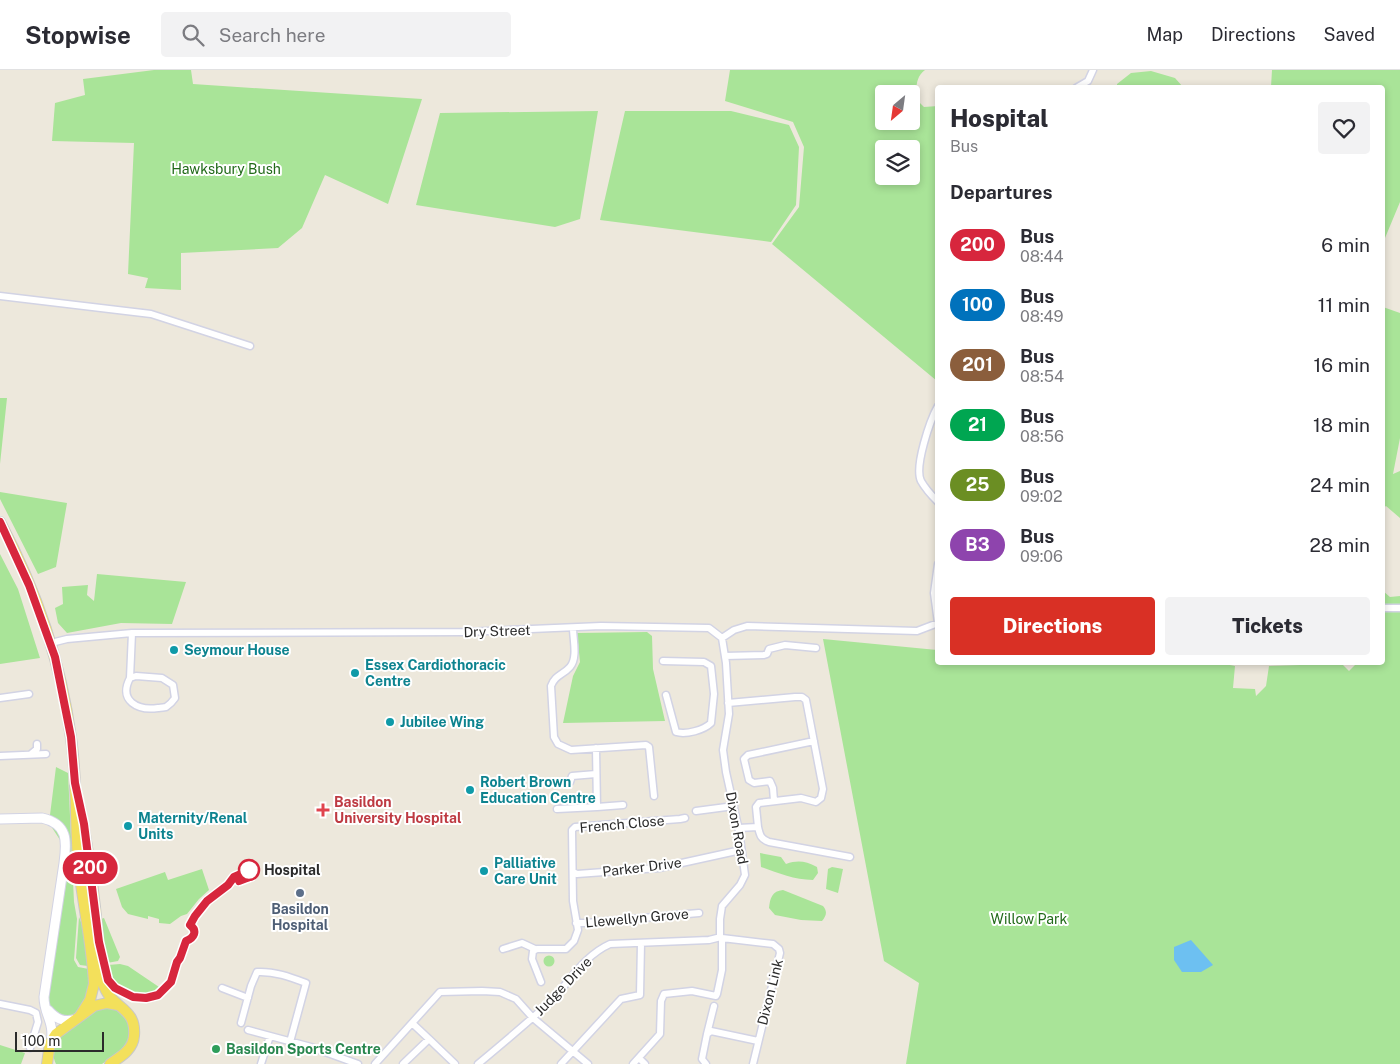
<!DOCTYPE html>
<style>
body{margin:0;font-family:"Public Sans",sans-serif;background:#f2f2f3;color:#2b2b33;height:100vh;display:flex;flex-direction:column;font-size:19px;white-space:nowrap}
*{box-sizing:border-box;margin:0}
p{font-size:16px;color:#7c7c81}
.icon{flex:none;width:28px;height:28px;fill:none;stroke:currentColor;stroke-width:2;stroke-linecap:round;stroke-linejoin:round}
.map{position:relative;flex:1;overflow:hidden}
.side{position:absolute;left:935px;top:15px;width:450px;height:580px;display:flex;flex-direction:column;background:#fff;border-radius:5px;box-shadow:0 2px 8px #0003}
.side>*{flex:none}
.badge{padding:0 10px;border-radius:16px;font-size:18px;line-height:32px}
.needle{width:32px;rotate:209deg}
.tools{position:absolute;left:875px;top:15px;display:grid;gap:10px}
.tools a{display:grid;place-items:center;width:45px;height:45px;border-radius:5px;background:#fff;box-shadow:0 2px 8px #0003;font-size:25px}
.scale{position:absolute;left:15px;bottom:12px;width:89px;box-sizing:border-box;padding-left:5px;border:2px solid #2b2b2b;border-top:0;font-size:14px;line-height:18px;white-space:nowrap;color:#2b2b2b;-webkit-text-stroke:4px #fff;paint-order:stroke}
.map>.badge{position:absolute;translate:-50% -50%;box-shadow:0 0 0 2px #fff}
h2{padding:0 15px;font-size:19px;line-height:45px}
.round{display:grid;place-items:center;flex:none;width:52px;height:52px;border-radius:5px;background:#f2f2f3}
.headline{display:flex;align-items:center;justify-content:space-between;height:85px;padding:0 15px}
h1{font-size:24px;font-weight:800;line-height:38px}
.primary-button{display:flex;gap:10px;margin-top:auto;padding:10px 15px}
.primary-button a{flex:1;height:58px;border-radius:5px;background:#d93025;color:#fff;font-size:20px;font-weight:800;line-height:58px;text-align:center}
.primary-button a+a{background:#f2f2f3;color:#2b2b33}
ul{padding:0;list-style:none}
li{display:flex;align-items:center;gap:15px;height:60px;padding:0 15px}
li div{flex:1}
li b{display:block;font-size:19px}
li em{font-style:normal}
li .badge{min-width:55px;font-weight:700;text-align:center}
header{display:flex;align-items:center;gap:30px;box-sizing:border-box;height:70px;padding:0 25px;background:#fff;border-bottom:1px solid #e1e1e2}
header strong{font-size:24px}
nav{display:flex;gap:28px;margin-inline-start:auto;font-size:18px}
.search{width:350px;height:45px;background:#f2f2f3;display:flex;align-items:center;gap:12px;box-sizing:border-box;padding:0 18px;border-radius:5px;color:#7c7c81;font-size:19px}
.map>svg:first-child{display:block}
</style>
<header>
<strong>Stopwise</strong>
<div class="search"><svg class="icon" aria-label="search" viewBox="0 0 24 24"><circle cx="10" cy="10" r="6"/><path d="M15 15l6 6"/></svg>Search here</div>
<nav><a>Map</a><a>Directions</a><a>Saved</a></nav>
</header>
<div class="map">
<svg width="1400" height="994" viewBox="0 0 1400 994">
<rect width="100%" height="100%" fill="#ede8dc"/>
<path fill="#a9e498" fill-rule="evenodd" d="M 154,0 L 191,0 L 193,14 L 422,29 L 388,134 L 325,105 L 302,158 L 278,178 L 181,183 L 181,220 L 145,218 L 148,208 L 128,204 L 134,73 L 52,71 L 55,33 L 85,25 L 83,9 Z
M 730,0 L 925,0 C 915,7 916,20 917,30 L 924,37 L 938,36 L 937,311 L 772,174 L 799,137 L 804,77 L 793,52 L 725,31 ZM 884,24 L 911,24 L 911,51 L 884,51 ZM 884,79 L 911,79 L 911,106 L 884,106 Z
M 1272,0 L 1400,0 L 1400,132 L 1385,168 L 1382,168 L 1382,18 L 1271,17 Z
M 1151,1 L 1175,8 L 1183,17 L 1117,17 L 1117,14 L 1131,3 Z
M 598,41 L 580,149 L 555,157 L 416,135 L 440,43 Z
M 625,41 L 731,41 L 789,55 L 799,77 L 796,135 L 771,172 L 600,150 Z
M 1383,237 L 1400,243 L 1400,368 L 1393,404 L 1400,401 L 1400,448 L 1386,436 L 1383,438 Z
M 0,328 L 7,328 L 0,394 Z
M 0,422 L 67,433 L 56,497 L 38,504 L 0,429 Z
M 0,484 L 18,519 L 40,588 L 0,594 Z
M 97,504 L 186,512 L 172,554 L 121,553 L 67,563 L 58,553 L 55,538 L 63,534 L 62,517 L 88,515 L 87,525 L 94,531 Z
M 1383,521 L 1390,527 L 1400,526 L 1400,994 L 906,994 L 919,913 L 884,891 L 823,569 L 937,580 L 938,592 L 1197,592 L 1203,595 C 1212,589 1225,594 1235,596 L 1233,618 L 1255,619 L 1256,626 L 1266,616 L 1269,596 L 1300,595 L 1298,592 L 1341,593 L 1349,601 L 1357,593 L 1382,592 Z
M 647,562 L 652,566 L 653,599 L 665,651 L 563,653 L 573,606 L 580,592 L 577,563 Z
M 56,697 L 68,703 L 74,832 L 77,849 L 74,890 L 78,897 L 89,899 C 90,918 88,940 67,947 L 51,941 L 47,932 L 70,789 L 62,773 L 49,753 Z
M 760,783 L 781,787 L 786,794 C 798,790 805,791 817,797 L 818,803 L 813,810 C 794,810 778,803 761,797 Z
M 832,797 L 843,799 L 838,823 L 826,819 L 828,799 Z
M 202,799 L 209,820 L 199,829 L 187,844 L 181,846 L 170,854 L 159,853 L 159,849 L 148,846 L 148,849 L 128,844 L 122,837 L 116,819 L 165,802 L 168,810 Z
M 783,820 L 823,836 C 828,842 826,846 822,851 L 801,850 L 775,845 L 769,838 C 770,828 772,821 783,820 Z
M 79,847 L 84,860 L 88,896 L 80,895 L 76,888 Z
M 104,848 L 120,887 L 118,891 L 107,893 L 101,849 Z
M543.5 891a5.5 5.5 0 1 1 11 0a5.5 5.5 0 1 1-11 0Z
M 120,894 L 128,896 L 159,917 C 137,935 111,922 108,895 Z
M 101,937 L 116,939 L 129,951 L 130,966 L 125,977 L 102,994 L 56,994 C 52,986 52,975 58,967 C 65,959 91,942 101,937 Z
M 0,975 L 25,983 L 21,994 L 0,994 Z"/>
<path fill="#6dc0f1" d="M 1191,870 L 1213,895 L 1201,902 L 1182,902 L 1174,890 L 1174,877 Z"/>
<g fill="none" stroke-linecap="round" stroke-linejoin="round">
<g stroke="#d2d3e4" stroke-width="9">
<path id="street" d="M 1076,18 L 1088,11 L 1093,0
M 0,226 L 151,244 L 250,276
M 938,336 C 930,350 914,397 921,411 C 925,418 932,426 938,432
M 938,494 L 934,523 L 938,553
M 1382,538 L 1400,538
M 573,558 C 573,569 578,588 570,597 C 563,605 555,605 551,616 L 554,667 L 558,674 L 571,680 L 646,675 L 649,677 L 654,726
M 51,573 L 67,569 L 132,563 L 465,562 L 601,556 L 709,558 L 722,568 L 734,560 L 747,556 L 917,561 L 938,553
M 725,586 L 764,585 L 767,584 L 769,579 L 785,575 L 816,578
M 663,591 L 704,592 L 711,596 L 714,624 L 711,653 C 704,660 686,665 676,662 L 666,625
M 130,608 C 118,631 138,641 158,638 C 159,638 166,637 166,637 C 169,635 173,631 175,628 L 173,615 L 162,608 L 136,606 L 130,608 L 132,563
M 0,628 L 29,624
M 728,633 L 795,627 L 802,627 L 806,630 L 823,719 L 821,728 L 816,732 L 801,728 L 759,733 L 756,737 L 758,757 L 738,758
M 31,684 L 37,679 L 37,674
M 0,686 L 46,684
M 570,712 L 572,706 L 596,704
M 774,731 L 773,718 L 770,711 L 754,713 L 749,710 L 744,689 L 748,685 L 814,671
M 597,737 L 623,735
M 557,739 L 597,737 L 596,678
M 696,741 L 734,736
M 758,757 C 760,766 761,769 769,772 L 850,787
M 573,802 L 577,804 L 659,798 L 741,780
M 576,853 L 586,853 L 699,843
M 722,868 L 773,874 L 779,879 L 780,883 L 753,994
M 503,879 L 522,873 L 535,879
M 541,912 L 532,889 L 533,881 L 537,879 L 566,879 L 574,871 L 578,860 L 573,831 L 572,760 L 575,757 L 680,749 L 685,748
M 222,918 L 248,928
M 0,934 L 30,940 L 36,943 L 38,952 L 30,978
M 241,953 L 251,916 L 257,902 C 274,901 290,907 306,913 L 290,972
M 412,953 L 429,969
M 248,960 L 311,977 L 358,994
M 707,964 L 714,936
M 639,988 L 645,994
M 261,994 L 270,966
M 375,994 L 440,922 L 482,921 L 500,922 L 516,929 L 533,948 L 588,994
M 403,994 L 429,969 L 455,994
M 478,994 C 502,974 526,954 549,933 C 569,913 583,886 610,874 L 709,870 L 721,867
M 561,994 L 621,929 L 640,925 L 641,873
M 633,994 L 660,964 L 661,931 L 664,924 L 692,921 L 716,926 L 717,924 L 722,900 L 722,868 L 720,866 L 720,849 L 722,836 L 740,815 L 745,805 L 739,761 L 726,702 L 723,680 L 729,644 L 726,593 L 722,568
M 706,994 L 702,989 L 707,964 L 711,961 L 758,971"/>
</g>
<g stroke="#d2d3e4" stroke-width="11">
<path id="secondary" d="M 0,749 L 42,748 C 68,754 67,771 64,793 L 44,927 C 44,945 55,952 51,972
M 48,940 C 56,949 64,953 76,949"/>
</g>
<g stroke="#c8c8c8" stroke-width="12">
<path id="primary" d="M 0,452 C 36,519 61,593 71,668 C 77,708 75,749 78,790 C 82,831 92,872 94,914 L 90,930 L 80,946
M 80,738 C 88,777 93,817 97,856 C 99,874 98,895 103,913 C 110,939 137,936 134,966 C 133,980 120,987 110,994
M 47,994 L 50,973 L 56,964 L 94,936 L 107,933 L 118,935"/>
</g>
<use href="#street" stroke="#fff" stroke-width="6"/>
<use href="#secondary" stroke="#fff" stroke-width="9"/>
<use href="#primary" stroke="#f3e05b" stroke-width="10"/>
</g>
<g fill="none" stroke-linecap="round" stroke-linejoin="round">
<g stroke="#fff" stroke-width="11">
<path id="line" d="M 0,452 L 29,515 L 55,587 L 71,667 L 75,713 L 84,754 L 99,872 L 108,910 L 115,918 L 133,927 L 146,928 L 158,925 L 171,912 L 177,892 L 180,888 L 186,871 C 194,868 198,861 190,855 L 195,846 L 207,831 L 228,815 L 234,807 L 250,800 L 252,806 L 239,811"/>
</g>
<use href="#line" stroke="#d7263d" stroke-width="8"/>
</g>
<g fill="#0f9aa8" stroke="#fff" stroke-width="2">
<circle cx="174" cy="580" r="5"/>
<circle cx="355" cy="603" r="5"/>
<circle cx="390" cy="652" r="5"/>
<circle cx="470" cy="720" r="5"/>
<circle cx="128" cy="756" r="5"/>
<circle cx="484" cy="801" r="5"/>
</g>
<path fill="#e0444e" stroke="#fff" stroke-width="2" d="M320.5 732.5h5v5h5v5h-5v5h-5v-5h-5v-5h5z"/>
<circle fill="#fff" stroke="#d7263d" stroke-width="2.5" cx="249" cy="800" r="10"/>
<circle fill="#5c6f8a" stroke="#fff" stroke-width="2" cx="300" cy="823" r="5"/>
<circle fill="#2e9e5b" stroke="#fff" stroke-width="2" cx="216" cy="979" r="5"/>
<g text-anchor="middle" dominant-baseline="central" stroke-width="4" stroke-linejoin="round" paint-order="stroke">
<g font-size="14" fill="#216a19" stroke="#fff">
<text x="226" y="99">Hawksbury Bush</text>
<text x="1029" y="849">Willow Park</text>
</g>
<g font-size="14" fill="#2b2b2b" stroke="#fff">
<text transform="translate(497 561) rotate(-2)">Dry Street</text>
<text transform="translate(622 754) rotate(-5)">French Close</text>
<text transform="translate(737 758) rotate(80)">Dixon Road</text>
<text transform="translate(642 797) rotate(-7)">Parker Drive</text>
<text transform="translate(637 848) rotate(-5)">Llewellyn Grove</text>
<text transform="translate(563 916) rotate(-46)">Judge Drive</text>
<text transform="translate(770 922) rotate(-76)">Dixon Link</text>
</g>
<g font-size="14" font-weight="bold" fill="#0d838f" stroke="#fff" text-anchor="start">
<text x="184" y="580">Seymour House</text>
<text x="365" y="595">Essex Cardiothoracic<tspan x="365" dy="16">Centre</tspan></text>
<text x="400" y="652">Jubilee Wing</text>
<text x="480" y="712">Robert Brown<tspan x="480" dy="16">Education Centre</tspan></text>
<text x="138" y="748">Maternity/Renal<tspan x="138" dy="16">Units</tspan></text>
<text x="494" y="793">Palliative<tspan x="494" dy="16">Care Unit</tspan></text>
</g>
<g font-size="14" font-weight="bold" fill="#be3a42" stroke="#fff" text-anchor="start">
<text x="334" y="732">Basildon<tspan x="334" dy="16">University Hospital</tspan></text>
</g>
<g font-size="14" font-weight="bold" fill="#2b2b2b" stroke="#fff" text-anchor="start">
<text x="264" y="800">Hospital</text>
</g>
<g font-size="14" font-weight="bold" fill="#4e5e75" stroke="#fff">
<text x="300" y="839">Basildon<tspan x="300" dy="16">Hospital</tspan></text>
</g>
<g font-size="14" font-weight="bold" fill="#27864d" stroke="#fff" text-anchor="start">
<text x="226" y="979">Basildon Sports Centre</text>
</g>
</g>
</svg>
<div class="tools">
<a><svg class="needle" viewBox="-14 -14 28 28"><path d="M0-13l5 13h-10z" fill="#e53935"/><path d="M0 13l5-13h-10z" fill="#7c7c81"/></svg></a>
<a><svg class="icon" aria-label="layers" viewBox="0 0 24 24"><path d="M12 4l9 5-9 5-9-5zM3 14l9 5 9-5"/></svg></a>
</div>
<div class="scale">100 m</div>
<b class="badge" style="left:90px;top:798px;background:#d7263d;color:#fff">200</b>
<section class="side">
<div class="headline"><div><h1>Hospital</h1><p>Bus</p></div><a class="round"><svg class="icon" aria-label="heart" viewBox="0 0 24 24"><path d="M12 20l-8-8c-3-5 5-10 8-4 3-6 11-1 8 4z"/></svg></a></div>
<h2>Departures</h2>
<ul>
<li><span class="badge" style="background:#d7263d;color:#fff">200</span><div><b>Bus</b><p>08:44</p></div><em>6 min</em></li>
<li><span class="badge" style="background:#0072bc;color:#fff">100</span><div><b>Bus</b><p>08:49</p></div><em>11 min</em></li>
<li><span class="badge" style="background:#8b5e3c;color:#fff">201</span><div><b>Bus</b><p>08:54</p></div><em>16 min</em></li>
<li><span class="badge" style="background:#00a651;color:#fff">21</span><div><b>Bus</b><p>08:56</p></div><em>18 min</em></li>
<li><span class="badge" style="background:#6b8e23;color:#fff">25</span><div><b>Bus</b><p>09:02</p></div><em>24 min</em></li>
<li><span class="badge" style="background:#8e44ad;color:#fff">B3</span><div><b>Bus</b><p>09:06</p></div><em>28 min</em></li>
</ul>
<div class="primary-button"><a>Directions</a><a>Tickets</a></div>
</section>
</div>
